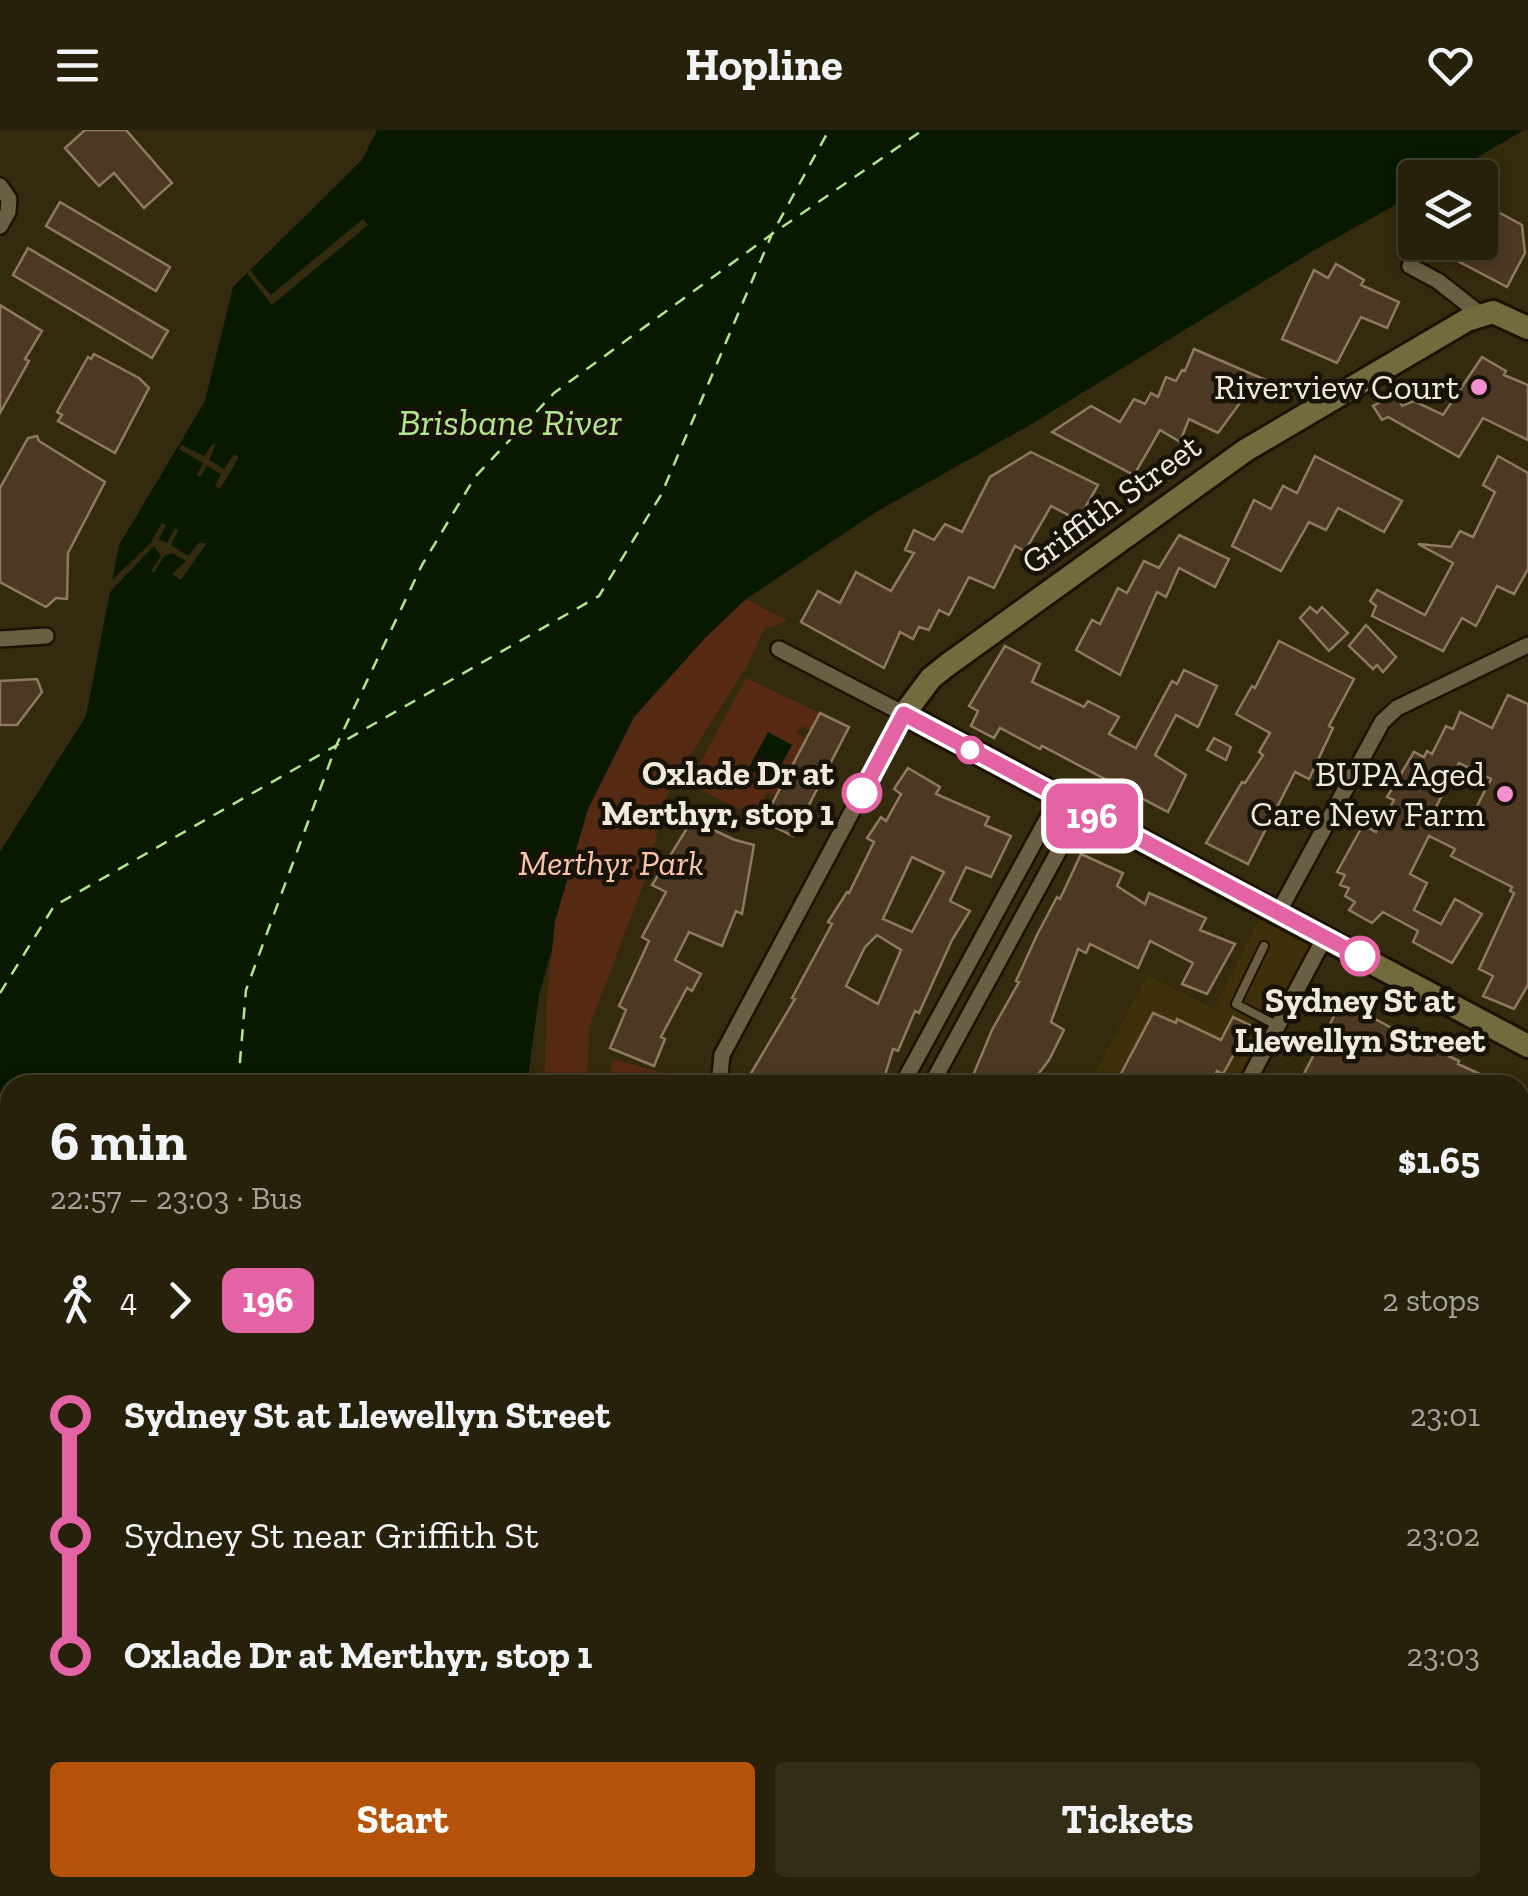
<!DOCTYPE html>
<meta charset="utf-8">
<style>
body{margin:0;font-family:"Zilla Slab",serif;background:#332d18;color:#f1f3f6;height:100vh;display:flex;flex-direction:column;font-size:38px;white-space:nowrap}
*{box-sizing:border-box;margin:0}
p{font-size:32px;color:#a4a39c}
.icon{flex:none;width:55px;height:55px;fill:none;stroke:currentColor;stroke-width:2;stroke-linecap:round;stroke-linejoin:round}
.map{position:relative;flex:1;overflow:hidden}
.details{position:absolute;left:0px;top:945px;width:1530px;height:822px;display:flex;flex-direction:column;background:#27200a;border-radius:30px 30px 0 0;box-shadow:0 5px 15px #0003,0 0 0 2px #433e2b}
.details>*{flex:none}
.badge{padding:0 20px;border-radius:15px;font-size:35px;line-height:65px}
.buttons{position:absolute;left:1398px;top:30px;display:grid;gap:20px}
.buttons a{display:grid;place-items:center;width:100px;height:100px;border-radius:10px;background:#27200a;box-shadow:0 5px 15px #0003,0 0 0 2px #433e2b;font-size:50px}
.map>.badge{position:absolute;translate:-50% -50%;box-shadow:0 0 0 5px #fff}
.legs{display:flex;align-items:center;gap:15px;height:110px;padding:0 50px;font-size:32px}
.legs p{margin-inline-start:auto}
.head{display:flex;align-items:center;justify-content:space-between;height:170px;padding:0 50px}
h1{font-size:55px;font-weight:700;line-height:75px}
.cta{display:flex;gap:20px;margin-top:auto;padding:20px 50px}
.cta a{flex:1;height:115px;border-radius:10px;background:#b45309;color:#fff;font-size:40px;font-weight:700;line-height:115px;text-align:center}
.cta a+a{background:#332d18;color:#f1f3f6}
ul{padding:0 50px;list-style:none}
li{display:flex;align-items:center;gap:35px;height:120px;font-size:38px}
li i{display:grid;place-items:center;width:15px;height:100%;margin:0 12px;background:currentColor}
li i::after{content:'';width:25px;height:25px;margin:-12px;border:8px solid;border-radius:50%;background:#27200a}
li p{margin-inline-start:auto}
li:first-child i{background:linear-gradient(#0000 50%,currentColor 0)}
li:last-child i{background:linear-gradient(currentColor 50%,#0000 0)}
header{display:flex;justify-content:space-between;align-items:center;height:130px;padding:0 50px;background:#27200a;font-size:45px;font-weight:700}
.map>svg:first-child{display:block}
</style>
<header><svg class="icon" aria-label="menu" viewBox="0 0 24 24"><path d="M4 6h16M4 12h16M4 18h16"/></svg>Hopline<svg class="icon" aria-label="heart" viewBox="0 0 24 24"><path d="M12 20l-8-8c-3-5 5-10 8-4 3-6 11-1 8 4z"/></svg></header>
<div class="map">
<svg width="1528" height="1766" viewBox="0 0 1528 1766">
<rect width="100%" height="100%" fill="#342a0e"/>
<path fill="#3d300b" d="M 1260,788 L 1312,816 L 1238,955 L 1088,955 L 1148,845 L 1214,879 Z"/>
<path fill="#562912" d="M 746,469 L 788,491 L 765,498 L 747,536 L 669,658 L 647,745 L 589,898 L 587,955 L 545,955 L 546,876 L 555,791 L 588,679 L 634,587 L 706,507 Z
M 746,548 L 820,583 L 813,602 L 802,596 L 797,603 L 806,610 L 776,666 L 767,662 L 764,669 L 772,674 L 763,691 L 689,654 Z
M 613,929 L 668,944 L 666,955 L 608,955 Z
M 817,1758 L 962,1758 L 968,1766 L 823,1766 Z"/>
<path fill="#091900" d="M 377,0 L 1524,0 L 1444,47 L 1415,48 L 1415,64 L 1318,118 L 1030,295 L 876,382 L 746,469 L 706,507 L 634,587 L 588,679 L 555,791 L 552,820 L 539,865 L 527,955 L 10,955 L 10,1708 L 0,1693 L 0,722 L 86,586 L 119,415 L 205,271 L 233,157 L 362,30 Z
M 768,602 L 792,615 L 773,651 L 748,639 Z
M 41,1758 L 817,1758 L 823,1766 L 47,1766 Z"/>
<path fill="#342a0e" d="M 363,89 L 368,95 L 272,175 L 247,143 L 250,140 L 271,165 Z
M 216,314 L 209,330 L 224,339 L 234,324 L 239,327 L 220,359 L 215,356 L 221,344 L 207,336 L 200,347 L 197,345 L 203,333 L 179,319 L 181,315 L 204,326 L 212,315 Z
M 162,393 L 166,395 L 159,409 L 167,413 L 175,398 L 178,400 L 171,415 L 188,426 L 200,412 L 206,414 L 181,450 L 172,444 L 186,431 L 172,423 L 164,426 L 154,443 L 151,441 L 161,426 L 154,416 L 109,463 L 112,450 L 150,414 Z"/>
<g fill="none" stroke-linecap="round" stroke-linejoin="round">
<path stroke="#b3e58c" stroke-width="2.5" stroke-dasharray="12 10" stroke-linecap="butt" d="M 0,863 L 54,776 L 599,466 L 661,365 L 772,104 L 829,0
M 238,955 L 246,860 L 336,616 L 422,435 L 475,347 L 554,263 L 772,104 L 923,0
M 0,999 L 10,1029
M 487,1758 L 493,1766"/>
</g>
<path fill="#4d3923" stroke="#907961" stroke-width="2.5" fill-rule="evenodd" d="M 85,0 L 126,0 L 172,53 L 144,78 L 114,43 L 99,56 L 65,18 Z
M 60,72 L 170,137 L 156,161 L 46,96 Z
M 1480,72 L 1522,95 L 1525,123 L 1507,157 L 1422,112 L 1480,112 Z
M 28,118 L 168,201 L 152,228 L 13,145 Z
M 1336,134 L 1364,150 L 1361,155 L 1399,172 L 1387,198 L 1361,187 L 1337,233 L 1282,209 L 1314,140 L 1328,148 Z
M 0,175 L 42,201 L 25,229 L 29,231 L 0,283 Z
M 1194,219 L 1266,250 L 1253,270 L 1245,266 L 1218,303 L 1189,289 L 1180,312 L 1160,300 L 1134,345 L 1052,302 L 1091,276 L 1120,292 L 1134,269 L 1145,274 L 1151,263 L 1158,267 L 1166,247 L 1176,251 L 1182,240 L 1185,241 Z
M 94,224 L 139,248 L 149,258 L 115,323 L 58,291 L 62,285 L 57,282 L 88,227 L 91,229 Z
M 1482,227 L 1506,241 L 1504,245 L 1528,255 L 1528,310 L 1483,288 L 1459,327 L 1388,287 L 1382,290 L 1373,276 L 1396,264 L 1402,276 L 1414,271 L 1443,285 Z
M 37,306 L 39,311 L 105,352 L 68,423 L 67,469 L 56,468 L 46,477 L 0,452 L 0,358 L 28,308 Z
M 1031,322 L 1098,355 L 1078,390 L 1051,376 L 1025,421 L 1015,416 L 994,458 L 969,447 L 949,485 L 939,480 L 929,500 L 919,497 L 913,509 L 900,502 L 884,538 L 801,492 L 818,461 L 840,473 L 856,442 L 891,461 L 914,423 L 905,420 L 914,400 L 934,410 L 945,394 L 962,402 L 990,347 Z
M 1315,326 L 1402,371 L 1384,402 L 1338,378 L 1326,400 L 1309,392 L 1281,441 L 1232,416 L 1254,370 L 1271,379 L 1283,356 L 1297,363 Z
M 1498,326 L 1528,343 L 1528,439 L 1514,464 L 1497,456 L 1476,496 L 1462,488 L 1443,521 L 1372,486 L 1376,476 L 1370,471 L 1377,460 L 1425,485 L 1453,433 L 1418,414 L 1451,417 L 1460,401 L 1473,407 L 1495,362 L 1483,355 Z
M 1179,405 L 1229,429 L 1215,457 L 1179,438 L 1166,467 L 1157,462 L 1120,545 L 1076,520 L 1092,490 L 1100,494 L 1118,458 L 1127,463 L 1144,431 L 1159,438 Z
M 1310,477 L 1317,483 L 1322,477 L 1348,503 L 1329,521 L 1300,488 Z
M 1366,495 L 1396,527 L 1383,542 L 1377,535 L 1373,539 L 1349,516 Z
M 1279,511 L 1354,549 L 1329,596 L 1333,598 L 1309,649 L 1295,642 L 1248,734 L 1206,713 L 1242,652 L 1245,653 L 1263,625 L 1259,622 L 1270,603 L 1236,584 L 1252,556 L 1255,558 Z
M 1005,516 L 1040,534 L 1032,552 L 1084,577 L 1088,571 L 1119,587 L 1109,604 L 1136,618 L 1172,551 L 1177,554 L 1184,540 L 1217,556 L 1198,597 L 1176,585 L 1155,625 L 1186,645 L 1168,682 L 1042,616 L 1040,619 L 1000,598 L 994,608 L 971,596 L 978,581 L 969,576 Z
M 37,549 L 42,562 L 17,595 L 0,595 L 0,551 Z
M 1508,565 L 1528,574 L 1528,855 L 1514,879 L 1483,866 L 1493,846 L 1479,839 L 1514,763 L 1510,761 L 1512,757 L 1451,726 L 1455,719 L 1429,706 L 1410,744 L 1427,753 L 1414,780 L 1441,794 L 1455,769 L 1482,784 L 1452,833 L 1413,812 L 1418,801 L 1383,782 L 1372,793 L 1349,780 L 1355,772 L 1345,766 L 1349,758 L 1340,755 L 1345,745 L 1337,742 L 1363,695 L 1376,702 L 1394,670 L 1387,667 L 1414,622 L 1424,627 L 1427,621 L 1432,624 L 1446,596 L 1453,599 L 1460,582 L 1492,598 ZM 1459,633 L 1491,649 L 1468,693 L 1436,677 Z
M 820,583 L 849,597 L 793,706 L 763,691 Z
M 1214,608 L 1231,617 L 1226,630 L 1207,620 Z
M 908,638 L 940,657 L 936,664 L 989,687 L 985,695 L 1011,706 L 991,747 L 966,737 L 950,771 L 970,781 L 952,810 L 919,883 L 915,881 L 898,921 L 893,919 L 882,955 L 744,955 L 795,869 L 792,868 L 832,794 L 828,792 L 847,762 L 849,763 L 874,712 L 867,708 L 881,687 L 886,691 L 901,664 L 894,659 ZM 912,727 L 944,742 L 912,802 L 883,789 ZM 877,805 L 901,820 L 878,874 L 846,856 L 865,817 Z
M 692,690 L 735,710 L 754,715 L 742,784 L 736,781 L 722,816 L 689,802 L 675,830 L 701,844 L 692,861 L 687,858 L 661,907 L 665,909 L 654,936 L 610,918 L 626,880 L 619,876 L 649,811 L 642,807 L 666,762 L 652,755 Z
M 1081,724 L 1123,743 L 1117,756 L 1145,774 L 1149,763 L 1174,774 L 1206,788 L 1200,800 L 1235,814 L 1207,864 L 1182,854 L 1193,833 L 1150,811 L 1138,838 L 1090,814 L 1086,823 L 1078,819 L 1051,892 L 1064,900 L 1049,930 L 1030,955 L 969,955 L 992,900 L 1019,852 L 1016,851 L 1037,805 L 1057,767 L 1060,769 Z
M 1342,871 L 1410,908 L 1459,931 L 1458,934 L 1504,955 L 1298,955 Z
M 1153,883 L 1176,893 L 1177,889 L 1221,910 L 1233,887 L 1250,895 L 1223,944 L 1217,941 L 1210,955 L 1115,955 Z"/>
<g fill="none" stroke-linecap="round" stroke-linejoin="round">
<g stroke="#1c1200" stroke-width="12">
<path id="lane" d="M 1264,816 L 1236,874 L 1278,896"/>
</g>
<g stroke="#1c1200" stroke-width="20">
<path id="street" d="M 0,56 L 9,69 L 8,82 L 0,96
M 1410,136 L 1438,151 L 1480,184
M 0,509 L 46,506
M 1278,783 L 1382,592 L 1397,578 L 1528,515
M 719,955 L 722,925 L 904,584 L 779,519
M 902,955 L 1059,667
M 931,955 L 1081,680
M 1246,955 L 1325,807
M 1520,1270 L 1528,1238
M 1520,1451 L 1528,1455
M 1520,1678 L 1528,1663
M 1159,1758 L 1165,1766
M 1181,1766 L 1190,1758
M 1474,1766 L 1478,1758"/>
</g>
<g stroke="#1c1200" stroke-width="28">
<path id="secondary" d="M 1528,198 L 1493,182 L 1467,190 L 1246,320 L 946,536 L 931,548 L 904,584 L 1528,916"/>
</g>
<use href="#lane" stroke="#6a5f42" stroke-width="8"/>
<use href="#street" stroke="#6a5f42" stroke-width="15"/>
<use href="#secondary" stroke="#726b3e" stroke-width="22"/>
</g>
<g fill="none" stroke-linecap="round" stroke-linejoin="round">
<g stroke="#fff" stroke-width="22">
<path id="line-1" d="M 862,663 L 904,584 L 1360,826"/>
</g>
<use href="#line-1" stroke="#e463a4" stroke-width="15"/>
</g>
<g fill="#f590d1" stroke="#181308" stroke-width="4">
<circle cx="1479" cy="257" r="10"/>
<circle cx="1505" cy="664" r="10"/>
</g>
<g fill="#fff" stroke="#e463a4" stroke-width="5">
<circle cx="970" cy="620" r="12"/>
<circle cx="862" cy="663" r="18"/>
<circle cx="1360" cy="826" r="18"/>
</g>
<g text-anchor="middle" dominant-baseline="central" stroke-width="9" stroke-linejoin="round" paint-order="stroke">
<g font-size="35" fill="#f0eada" stroke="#181308" text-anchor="end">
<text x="1459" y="257">Riverview Court</text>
<text x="1485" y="644">BUPA Aged<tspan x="1485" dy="40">Care New Farm</tspan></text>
</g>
<g font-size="35" fill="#f0eada" stroke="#181308">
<text transform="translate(1111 374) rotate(-36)">Griffith Street</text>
</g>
<g font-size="35" font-weight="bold" fill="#f0eada" stroke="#181308" text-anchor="end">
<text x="834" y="643">Oxlade Dr at<tspan x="834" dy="40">Merthyr, stop 1</tspan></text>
<text x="1360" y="870" text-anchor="middle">Sydney St at<tspan x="1360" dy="40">Llewellyn Street</tspan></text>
</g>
<g font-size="35" font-style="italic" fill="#fec4a9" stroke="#181308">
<text x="611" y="733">Merthyr Park</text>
</g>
<g font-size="38" font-style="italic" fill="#b3e58c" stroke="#181308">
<text x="510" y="292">Brisbane River</text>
</g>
</g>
</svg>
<div class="buttons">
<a><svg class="icon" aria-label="layers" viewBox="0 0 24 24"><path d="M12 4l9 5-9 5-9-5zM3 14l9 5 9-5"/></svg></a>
</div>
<b class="badge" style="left:1092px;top:686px;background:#e463a4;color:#fff">196</b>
<section class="details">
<div class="head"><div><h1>6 min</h1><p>22:57 – 23:03 · Bus</p></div><b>$1.65</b></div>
<div class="legs"><svg class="icon" aria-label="walk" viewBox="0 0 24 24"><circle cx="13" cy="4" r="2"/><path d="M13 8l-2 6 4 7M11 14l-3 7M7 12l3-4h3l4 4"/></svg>4<svg class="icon" aria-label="forward" viewBox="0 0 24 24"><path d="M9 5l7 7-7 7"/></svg><b class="badge" style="background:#e463a4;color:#fff">196</b><p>2 stops</p></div>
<ul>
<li><i style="color:#e463a4"></i><b>Sydney St at Llewellyn Street</b><p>23:01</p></li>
<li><i style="color:#e463a4"></i><span>Sydney St near Griffith St</span><p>23:02</p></li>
<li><i style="color:#e463a4"></i><b>Oxlade Dr at Merthyr, stop 1</b><p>23:03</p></li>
</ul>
<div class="cta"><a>Start</a><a>Tickets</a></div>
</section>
</div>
